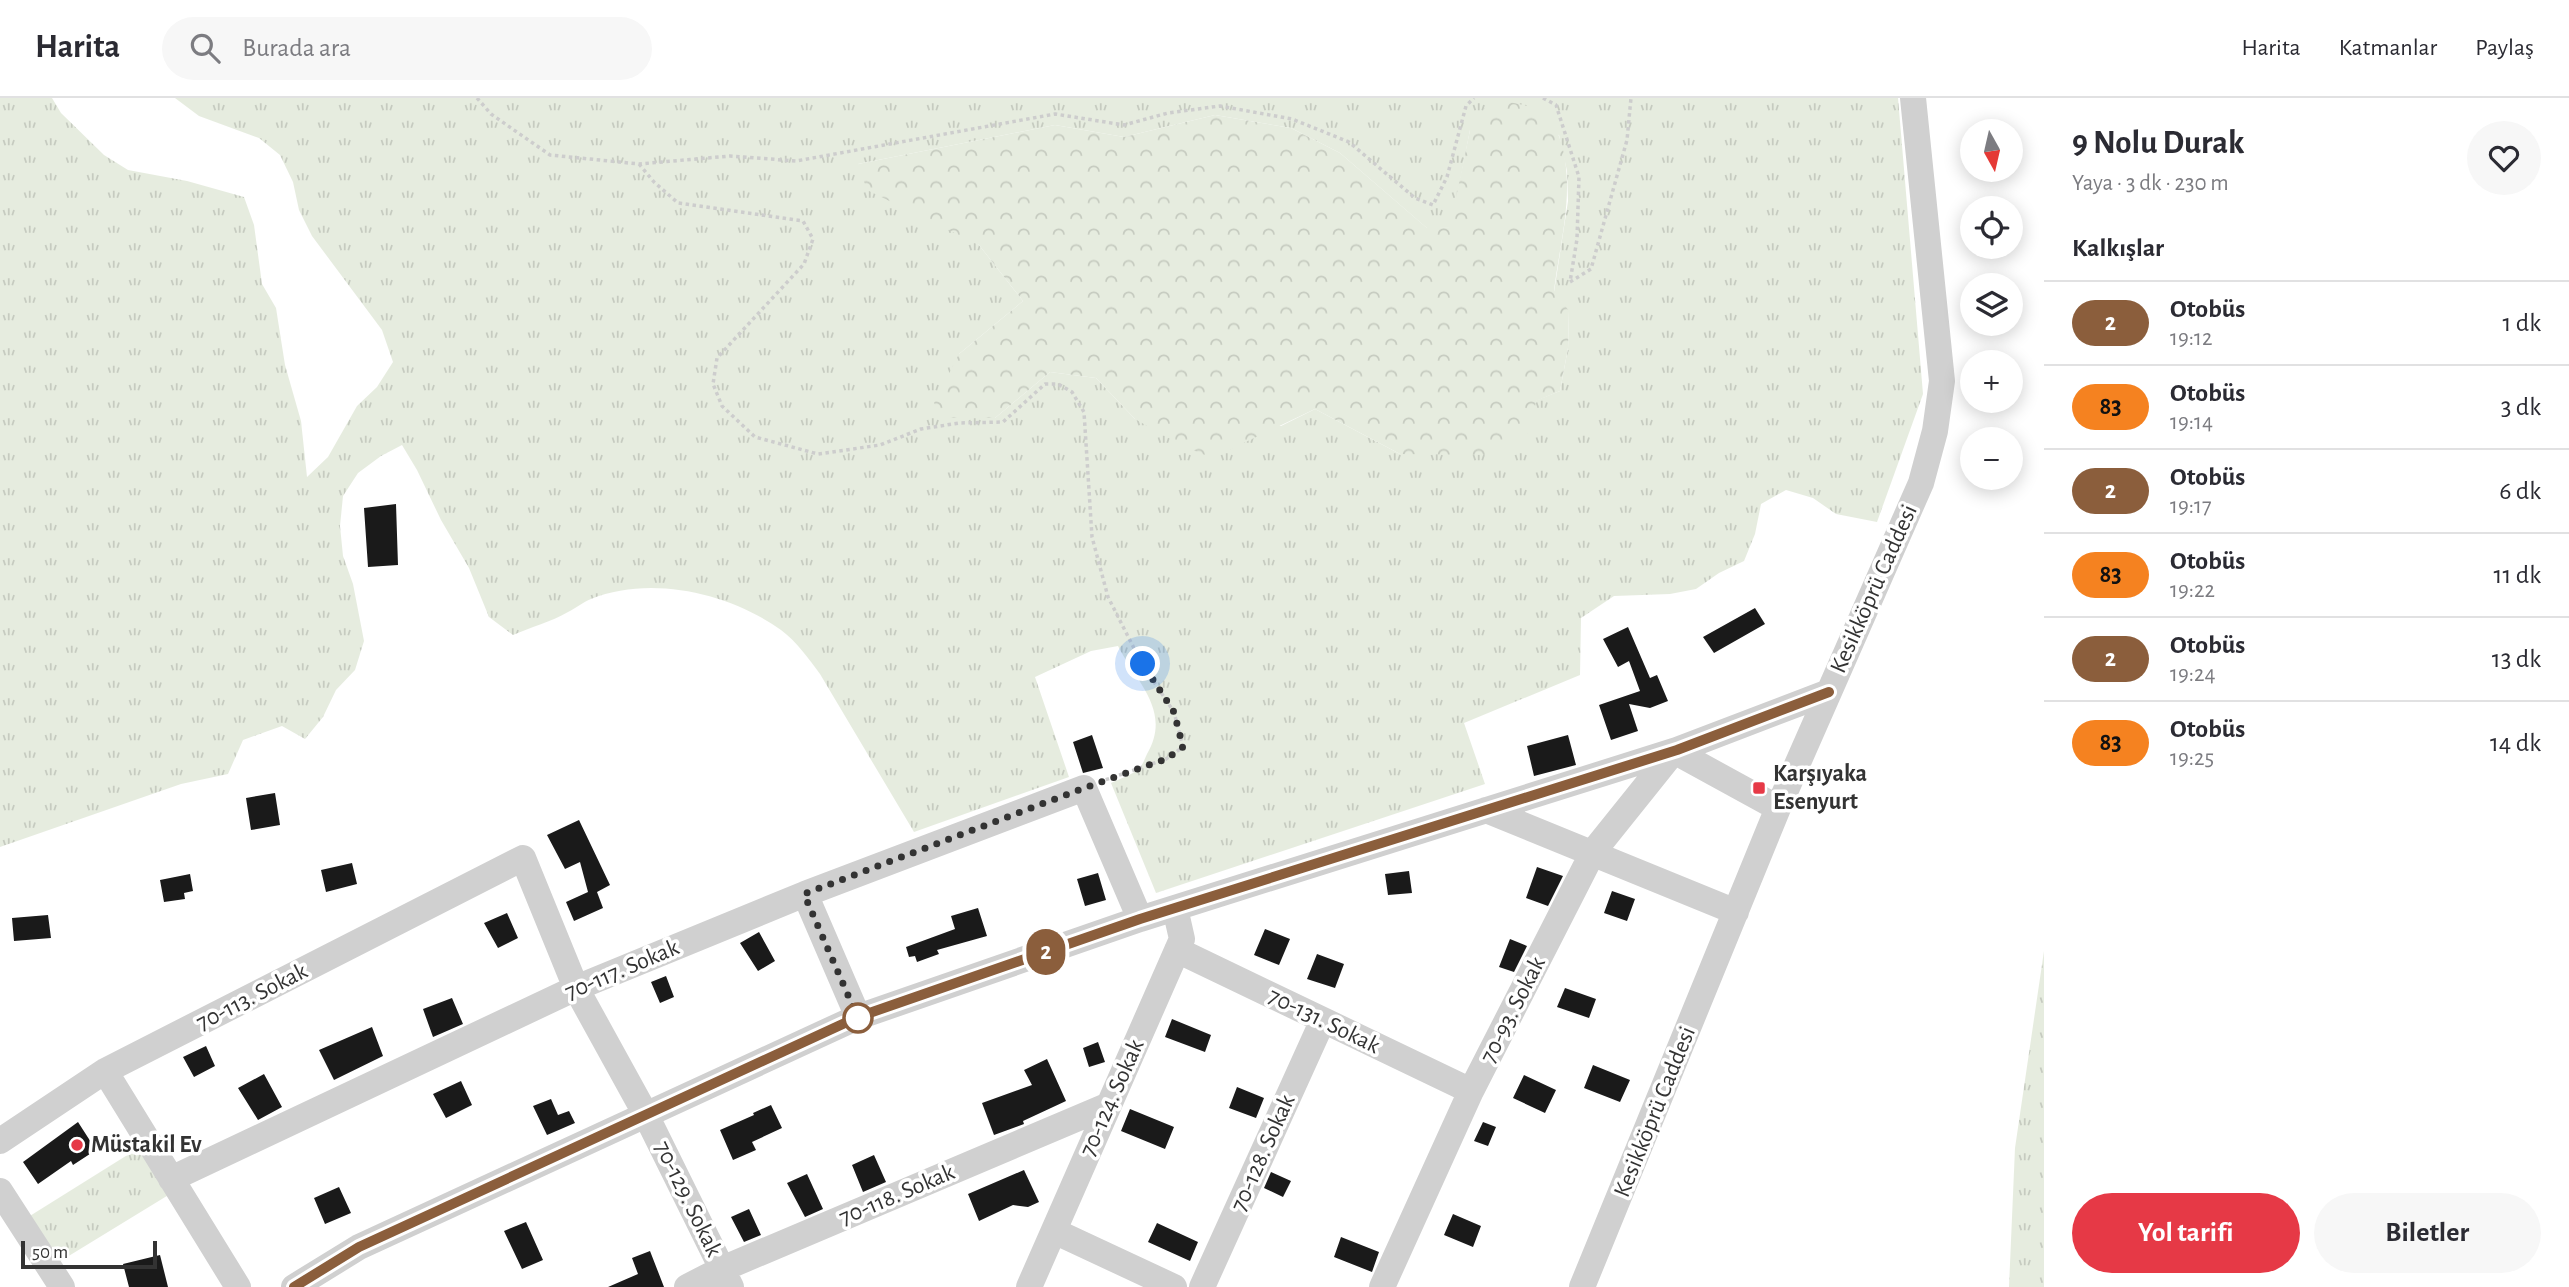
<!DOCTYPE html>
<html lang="tr">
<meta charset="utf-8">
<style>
body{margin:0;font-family:"Alegreya Sans",sans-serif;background:#f7f7f7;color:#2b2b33;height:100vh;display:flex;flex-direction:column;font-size:26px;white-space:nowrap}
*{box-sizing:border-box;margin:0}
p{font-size:23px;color:#7c7c81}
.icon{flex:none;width:38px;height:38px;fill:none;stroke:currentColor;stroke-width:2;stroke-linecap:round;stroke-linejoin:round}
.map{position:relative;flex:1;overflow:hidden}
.details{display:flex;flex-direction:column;background:#fff;width:525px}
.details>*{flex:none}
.badge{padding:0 14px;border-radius:23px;font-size:24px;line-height:46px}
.needle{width:46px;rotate:172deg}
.controls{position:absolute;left:1960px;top:21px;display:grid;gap:14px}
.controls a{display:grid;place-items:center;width:63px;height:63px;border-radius:50%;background:#fff;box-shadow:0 4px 18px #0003;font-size:35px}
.scale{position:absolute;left:21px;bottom:18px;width:136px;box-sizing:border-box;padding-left:7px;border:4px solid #333;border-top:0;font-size:19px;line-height:24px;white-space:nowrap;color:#333;-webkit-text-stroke:5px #fff;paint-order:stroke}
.you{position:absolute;width:35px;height:35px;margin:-18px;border:5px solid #fff;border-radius:50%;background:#1a73e8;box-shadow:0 0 0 10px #1a73e833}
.map>.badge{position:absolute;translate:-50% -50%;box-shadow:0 0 0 4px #fff}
h2{padding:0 28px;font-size:26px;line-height:63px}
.round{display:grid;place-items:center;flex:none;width:74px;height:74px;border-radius:37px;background:#f7f7f7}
.overview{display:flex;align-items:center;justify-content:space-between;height:119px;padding:0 28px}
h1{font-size:33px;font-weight:700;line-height:52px}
.cta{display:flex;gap:14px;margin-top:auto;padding:14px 28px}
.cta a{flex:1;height:80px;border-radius:42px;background:#e63946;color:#fff;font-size:28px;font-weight:700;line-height:80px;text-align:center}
.cta a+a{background:#f7f7f7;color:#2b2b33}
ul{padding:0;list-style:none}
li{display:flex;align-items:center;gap:21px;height:84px;padding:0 28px;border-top:2px solid #e1e1e2}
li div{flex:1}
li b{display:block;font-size:26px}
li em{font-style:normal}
li .badge{min-width:77px;font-weight:700;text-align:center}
header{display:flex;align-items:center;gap:42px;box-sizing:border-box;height:98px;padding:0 35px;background:#fff;border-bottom:2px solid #e1e1e2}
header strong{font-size:33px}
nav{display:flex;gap:38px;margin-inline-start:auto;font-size:24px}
.search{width:490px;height:63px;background:#f7f7f7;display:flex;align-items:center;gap:18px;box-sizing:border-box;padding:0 24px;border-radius:38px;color:#7c7c81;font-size:26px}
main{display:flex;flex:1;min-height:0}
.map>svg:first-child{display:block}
</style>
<header>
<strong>Harita</strong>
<div class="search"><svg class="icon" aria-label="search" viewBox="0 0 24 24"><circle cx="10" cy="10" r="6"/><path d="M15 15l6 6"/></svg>Burada ara</div>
<nav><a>Harita</a><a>Katmanlar</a><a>Paylaş</a></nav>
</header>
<main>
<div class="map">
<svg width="2044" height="1189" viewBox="0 0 2044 1189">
<defs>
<pattern id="grass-tufts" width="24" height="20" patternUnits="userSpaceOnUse" patternTransform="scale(1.75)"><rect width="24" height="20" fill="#e6ecdf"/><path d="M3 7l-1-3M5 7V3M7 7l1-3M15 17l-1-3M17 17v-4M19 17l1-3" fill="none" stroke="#c6cbc0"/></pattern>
<pattern id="forest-crowns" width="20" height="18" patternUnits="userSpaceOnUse" patternTransform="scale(1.75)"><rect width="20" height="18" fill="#e6ecdf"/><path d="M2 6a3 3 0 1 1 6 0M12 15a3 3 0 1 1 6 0" fill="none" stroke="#c6cbc0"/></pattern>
</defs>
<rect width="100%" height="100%" fill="#fff"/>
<path fill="url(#grass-tufts)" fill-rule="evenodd" d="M 0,0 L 52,0 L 61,15 L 104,57 L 128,72 L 187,83 L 244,99 L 254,127 L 262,186 L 276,210 L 285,267 L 301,323 L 307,379 L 328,359 L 357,308 L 377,289 L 393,264 L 382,232 L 312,138 L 299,112 L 293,84 L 280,57 L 259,40 L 199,18 L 175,0 L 1898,0 L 1923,296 L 1877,424 L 1836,416 L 1813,400 L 1786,392 L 1761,406 L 1755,436 L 1744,463 L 1719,475 L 1696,491 L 1670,496 L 1614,498 L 1581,520 L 1580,577 L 1464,625 L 1485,686 L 1156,795 L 1111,685 C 1119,681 1133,677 1139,670 C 1143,667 1145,660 1147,656 C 1172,613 1137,585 1118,548 L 1091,553 L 1035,579 L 1069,679 L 914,734 L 820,576 C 809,561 797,544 781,532 C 729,495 651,477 591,501 C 583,504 576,510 568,514 C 551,524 531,529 513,537 L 489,519 L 469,470 L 441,422 L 417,372 L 402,347 L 381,358 L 358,375 L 343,398 L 340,428 L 343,458 L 353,486 L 364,543 L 355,572 L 336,592 L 323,619 L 305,641 L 282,628 L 243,642 L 228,676 L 181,686 L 0,749 ZM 1215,17 L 1291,30 L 1340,55 L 1428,131 L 1451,129 L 1470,32 L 1559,37 L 1567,73 L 1568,103 L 1554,194 L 1569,214 L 1568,250 L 1560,293 L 1400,356 L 1315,311 L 1281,328 L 1135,321 L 1096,280 L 1050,274 L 995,320 L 959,256 L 1023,203 L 979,147 L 858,66 L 1055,27 L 1124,39 Z
M 2044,853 L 2044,1189 L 2009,1189 L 2015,1050 Z
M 145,1046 L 175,1093 L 54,1167 L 25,1121 Z"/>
<path fill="url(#forest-crowns)" d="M 1509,4 L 1542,11 C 1548,20 1556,29 1559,38 C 1577,89 1560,142 1554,193 L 1569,213 L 1568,250 L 1560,293 L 1536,303 L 1530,334 L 1487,357 L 1400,356 L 1315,311 L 1212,360 L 1181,347 L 1135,321 L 1096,280 L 1050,274 L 995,320 L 941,320 L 934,305 L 959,256 L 1023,203 L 979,147 L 867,92 L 858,66 L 1055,27 L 1124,39 L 1215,17 L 1291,30 L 1340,55 L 1427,130 L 1450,129 L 1470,32 L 1485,10 Z"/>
<path fill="#1a1a1a" d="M 396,406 L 398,467 L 368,469 L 364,410 Z
M 1755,510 L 1765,526 L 1714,555 L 1703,539 Z
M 1628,529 L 1650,580 L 1657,577 L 1668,603 L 1650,610 L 1629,606 L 1638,633 L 1611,642 L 1599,607 L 1640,593 L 1629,563 L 1618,569 L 1603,541 Z
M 1092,637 L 1103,670 L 1083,675 L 1073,644 Z
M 1568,637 L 1576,667 L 1534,678 L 1527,648 Z
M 275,695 L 280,727 L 251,732 L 246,700 Z
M 579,722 L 610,787 L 597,794 L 603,810 L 574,823 L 566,804 L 588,794 L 580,764 L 565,771 L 547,737 Z
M 352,765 L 357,786 L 326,794 L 321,772 Z
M 1537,769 L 1563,778 L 1548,808 L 1526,800 Z
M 1409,773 L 1412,795 L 1388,797 L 1385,776 Z
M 1098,775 L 1106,802 L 1085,808 L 1077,781 Z
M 190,776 L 193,793 L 184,795 L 185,801 L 164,804 L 160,782 Z
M 1612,793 L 1635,801 L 1627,823 L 1604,815 Z
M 978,810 L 987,838 L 937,852 L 939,856 L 917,864 L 915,858 L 909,859 L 906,849 L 955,831 L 951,818 Z
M 507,815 L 518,840 L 498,850 L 484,825 Z
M 48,817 L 51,840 L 14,843 L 12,820 Z
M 1265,831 L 1290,841 L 1279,867 L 1254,857 Z
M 759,834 L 775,863 L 758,873 L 740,845 Z
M 1510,841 L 1527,848 L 1514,874 L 1499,869 Z
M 1317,856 L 1344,866 L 1335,890 L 1307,881 Z
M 666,878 L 674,899 L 660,905 L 651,884 Z
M 1565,890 L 1596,901 L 1589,920 L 1557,909 Z
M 452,900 L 463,926 L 433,939 L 423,911 Z
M 1172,921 L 1211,937 L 1205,954 L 1165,939 Z
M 372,929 L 383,958 L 334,982 L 319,952 Z
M 1098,944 L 1105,964 L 1089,969 L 1083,950 Z
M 206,948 L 215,968 L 194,979 L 183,959 Z
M 1047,961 L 1066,1003 L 1023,1023 L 1024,1026 L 994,1037 L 982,1005 L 1032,987 L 1024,972 Z
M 1593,967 L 1630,982 L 1620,1004 L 1584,990 Z
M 264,976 L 282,1009 L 258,1022 L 238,990 Z
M 1524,977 L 1556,992 L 1545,1015 L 1513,1000 Z
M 461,983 L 472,1007 L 446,1020 L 433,996 Z
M 1237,989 L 1264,1000 L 1256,1020 L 1229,1010 Z
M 551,1001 L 558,1017 L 569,1013 L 575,1025 L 547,1037 L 533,1008 Z
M 771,1007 L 782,1030 L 752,1044 L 756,1052 L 733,1062 L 720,1032 L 754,1017 L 753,1015 Z
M 1130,1011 L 1174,1029 L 1165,1051 L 1121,1033 Z
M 78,1024 L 96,1052 L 73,1067 L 71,1063 L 38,1086 L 23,1064 Z
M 1483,1024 L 1496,1029 L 1488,1048 L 1474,1043 Z
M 874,1057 L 886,1084 L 863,1094 L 852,1067 Z
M 1024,1072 L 1039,1104 L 1028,1109 L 1013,1107 L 979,1123 L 968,1096 Z
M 1271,1074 L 1291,1083 L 1283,1099 L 1264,1090 Z
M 807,1076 L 823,1111 L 805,1119 L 787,1085 Z
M 339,1089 L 351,1115 L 325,1126 L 314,1100 Z
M 749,1111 L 761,1137 L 744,1144 L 731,1119 Z
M 1453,1116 L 1481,1128 L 1473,1149 L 1444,1137 Z
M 526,1124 L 543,1162 L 522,1171 L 504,1133 Z
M 1157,1125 L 1198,1144 L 1190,1163 L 1148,1144 Z
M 1341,1139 L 1379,1154 L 1372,1174 L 1334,1159 Z
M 650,1153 L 664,1189 L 608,1189 L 638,1176 L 632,1160 Z
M 160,1157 L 168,1189 L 129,1189 L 123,1166 Z"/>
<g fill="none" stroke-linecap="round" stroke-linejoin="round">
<path stroke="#cdcdcd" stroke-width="3.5" stroke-dasharray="3.5 3.5" stroke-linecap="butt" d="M 477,0 L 491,16 L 550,57 L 639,66 L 730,58 L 796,63 L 1055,16 L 1124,27 L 1168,15 L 1220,8 L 1292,21 L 1349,44 L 1415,100 L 1433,107 L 1447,79 L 1466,8 L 1474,0
M 1543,0 L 1556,7 L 1579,79 L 1577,141 L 1570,184 L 1591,171 L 1627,42 L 1631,0
M 639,66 L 654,84 L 678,105 L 803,123 L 813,141 L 804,166 L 717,260 L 713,286 L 722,308 L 755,339 L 818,356 L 880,347 L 921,331 L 959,325 L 1003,324 L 1045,286 L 1058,286 L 1072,294 L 1084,314 L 1092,439 L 1108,499 L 1142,566 L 1174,614 L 1183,649 L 1166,661 L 1102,683"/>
<path stroke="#d0d0d0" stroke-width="26" d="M 1486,712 L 1736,814
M 805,796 L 858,919
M 1177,852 L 1471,993
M 105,973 L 238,1189
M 0,1043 L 105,973 L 523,760 L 576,890 L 646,1017 L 731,1189
M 171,1081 L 576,890 L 805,796 L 1084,690 L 1140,821
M 0,1093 L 62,1189
M 1054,1133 L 1174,1189
M 294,1189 L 359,1149 L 858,919 L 1140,821 L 1677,652 L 1829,594
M 687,1189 L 722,1171 L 1109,1007
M 1029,1189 L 1182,841 L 1175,810
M 1202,1189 L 1323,922
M 1382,1189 L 1471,993 L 1593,754 L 1674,653 L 1778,710
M 1582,1189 L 1778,710 L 1921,385 L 1935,333 L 1942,283 L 1913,0"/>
</g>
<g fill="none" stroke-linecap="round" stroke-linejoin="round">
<g stroke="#fff" stroke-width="16">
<path id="line" d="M 294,1189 L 359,1149 L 858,919 L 1140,821 L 1677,652 L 1829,594"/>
</g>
<use href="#line" stroke="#8b5e3c" stroke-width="10"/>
<path stroke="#333" stroke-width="7" stroke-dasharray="0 12.6" d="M 858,920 L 804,796 L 1084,690 L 1166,661 L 1183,649 L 1174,614 L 1143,566"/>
</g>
<g fill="#e63946" stroke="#fff" stroke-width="2.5">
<rect x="1752" y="683" width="14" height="14" rx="3.5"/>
<circle cx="77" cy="1047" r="7"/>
</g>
<circle fill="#fff" stroke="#8b5e3c" stroke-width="3.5" cx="858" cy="920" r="14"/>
<g text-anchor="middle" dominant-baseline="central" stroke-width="7" stroke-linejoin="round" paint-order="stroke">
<g font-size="24" fill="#333" stroke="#fff">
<text transform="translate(1874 491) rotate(-66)">Kesikköprü Caddesi</text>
<text transform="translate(622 872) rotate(-23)">70-117. Sokak</text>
<text transform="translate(252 899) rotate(-27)">70-113. Sokak</text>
<text transform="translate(1513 912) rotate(-63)">70-93. Sokak</text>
<text transform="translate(1324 923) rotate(26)">70-131. Sokak</text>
<text transform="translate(1112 1000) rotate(-66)">70-124. Sokak</text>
<text transform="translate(1655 1014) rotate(-68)">Kesikköprü Caddesi</text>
<text transform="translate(1263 1055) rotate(-66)">70-128. Sokak</text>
<text transform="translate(897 1097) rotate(-23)">70-118. Sokak</text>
<text transform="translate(688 1101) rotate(64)">70-129. Sokak</text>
</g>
<g font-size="24" font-weight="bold" fill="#333" stroke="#fff" text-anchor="start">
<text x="1773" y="676">Karşıyaka<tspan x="1773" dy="28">Esenyurt</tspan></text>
<text x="91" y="1047">Müstakil Ev</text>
</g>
</g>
</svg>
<div class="controls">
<a><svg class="needle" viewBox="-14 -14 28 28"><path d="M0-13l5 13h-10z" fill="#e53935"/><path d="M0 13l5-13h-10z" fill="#7c7c81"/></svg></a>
<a><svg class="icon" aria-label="locate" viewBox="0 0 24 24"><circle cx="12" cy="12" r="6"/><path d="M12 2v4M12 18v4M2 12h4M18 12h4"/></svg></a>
<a><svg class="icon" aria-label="layers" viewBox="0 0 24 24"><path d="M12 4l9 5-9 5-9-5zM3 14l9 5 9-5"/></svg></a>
<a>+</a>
<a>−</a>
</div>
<div class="scale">50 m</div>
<div class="you" style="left:1143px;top:566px"></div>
<b class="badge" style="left:1046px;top:854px;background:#8b5e3c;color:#fff">2</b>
</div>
<section class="details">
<div class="overview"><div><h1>9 Nolu Durak</h1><p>Yaya · 3 dk · 230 m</p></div><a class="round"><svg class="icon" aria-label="heart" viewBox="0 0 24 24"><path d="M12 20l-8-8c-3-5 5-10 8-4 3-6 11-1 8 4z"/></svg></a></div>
<h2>Kalkışlar</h2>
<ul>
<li><span class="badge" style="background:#8b5e3c;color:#fff">2</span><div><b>Otobüs</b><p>19:12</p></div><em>1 dk</em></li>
<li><span class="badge" style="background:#f58220;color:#111">83</span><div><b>Otobüs</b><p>19:14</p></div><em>3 dk</em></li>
<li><span class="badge" style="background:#8b5e3c;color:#fff">2</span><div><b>Otobüs</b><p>19:17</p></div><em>6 dk</em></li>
<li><span class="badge" style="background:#f58220;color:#111">83</span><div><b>Otobüs</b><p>19:22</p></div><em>11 dk</em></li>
<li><span class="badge" style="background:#8b5e3c;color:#fff">2</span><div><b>Otobüs</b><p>19:24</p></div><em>13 dk</em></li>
<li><span class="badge" style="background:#f58220;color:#111">83</span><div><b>Otobüs</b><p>19:25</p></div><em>14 dk</em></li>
</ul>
<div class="cta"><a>Yol tarifi</a><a>Biletler</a></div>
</section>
</main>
